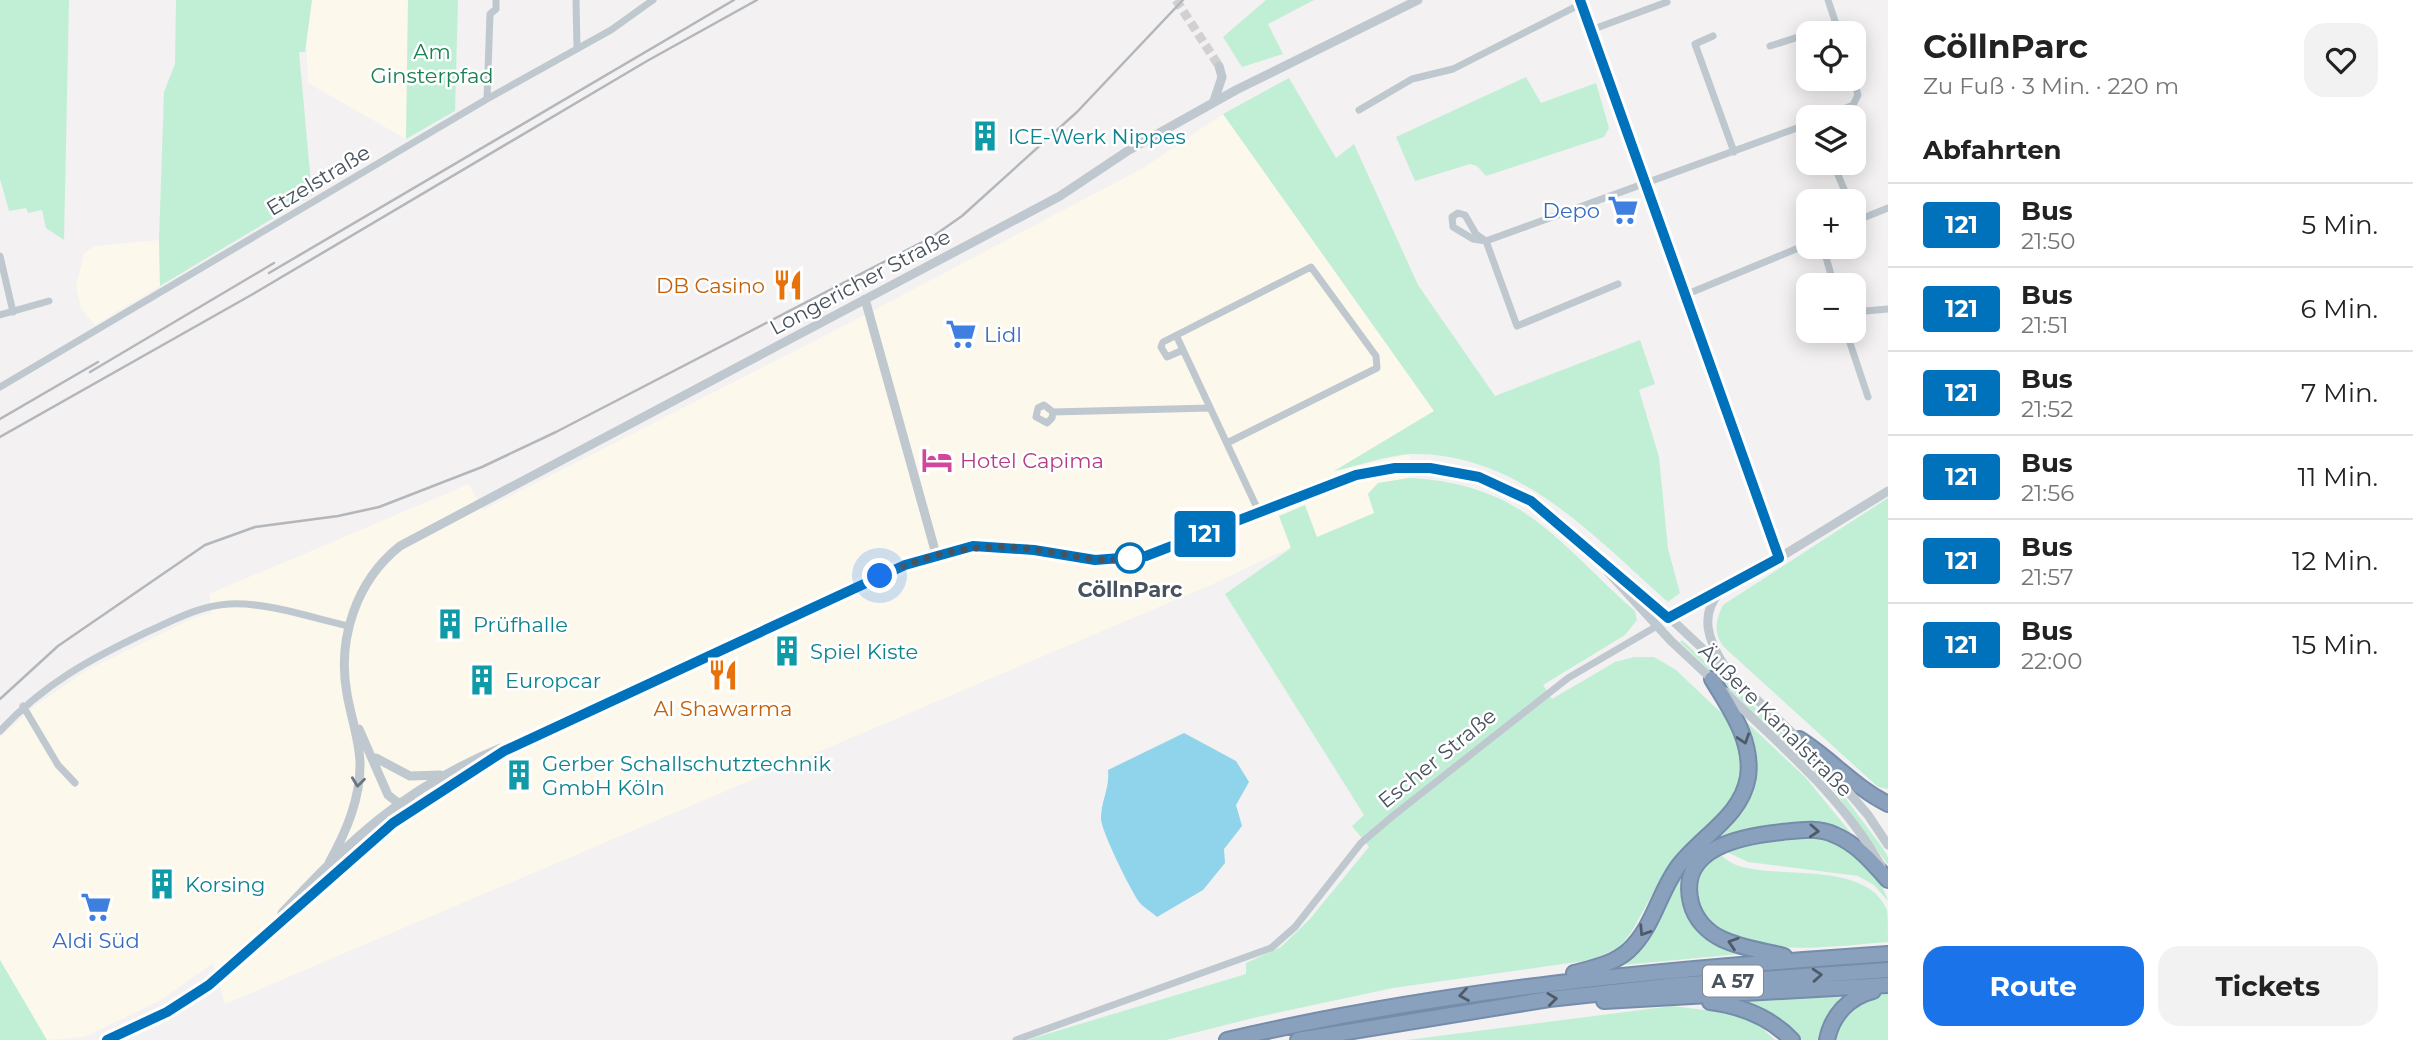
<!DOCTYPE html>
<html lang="de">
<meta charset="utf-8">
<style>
body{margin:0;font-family:Montserrat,sans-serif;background:#f2f2f2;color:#222;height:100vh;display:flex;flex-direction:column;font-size:26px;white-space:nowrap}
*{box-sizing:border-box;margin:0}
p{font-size:23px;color:#767676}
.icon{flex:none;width:38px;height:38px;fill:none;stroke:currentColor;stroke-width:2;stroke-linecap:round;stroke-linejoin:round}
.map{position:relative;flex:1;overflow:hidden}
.sheet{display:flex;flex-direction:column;background:#fff;width:525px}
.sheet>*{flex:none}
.badge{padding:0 14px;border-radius:5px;font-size:24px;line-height:46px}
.controls{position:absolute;left:1796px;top:21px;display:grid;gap:14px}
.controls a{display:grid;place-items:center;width:70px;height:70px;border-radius:14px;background:#fff;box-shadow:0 4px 18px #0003;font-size:35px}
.you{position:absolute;width:35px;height:35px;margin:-18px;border:5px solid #fff;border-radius:50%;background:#1a73e8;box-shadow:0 0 0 10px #1a73e833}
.map>.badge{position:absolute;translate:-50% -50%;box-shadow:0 0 0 4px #fff}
h2{padding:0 35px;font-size:26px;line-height:63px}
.round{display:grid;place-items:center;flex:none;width:74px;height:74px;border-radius:21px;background:#f2f2f2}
.headline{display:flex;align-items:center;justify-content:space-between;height:119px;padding:0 35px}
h1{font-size:33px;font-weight:700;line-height:52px}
.cta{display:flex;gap:14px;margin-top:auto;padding:14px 35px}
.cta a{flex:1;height:80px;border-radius:21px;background:#1a73e8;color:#fff;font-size:28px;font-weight:700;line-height:80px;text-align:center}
.cta a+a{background:#f2f2f2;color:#222}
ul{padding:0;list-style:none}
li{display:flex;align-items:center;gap:21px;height:84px;padding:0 35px;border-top:2px solid #e0e0e0}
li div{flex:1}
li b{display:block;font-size:26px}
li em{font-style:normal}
li .badge{min-width:77px;font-weight:700;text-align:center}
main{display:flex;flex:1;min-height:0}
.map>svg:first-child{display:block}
</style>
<main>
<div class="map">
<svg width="1888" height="1040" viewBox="0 0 1888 1040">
<rect width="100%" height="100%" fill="#f3f1f1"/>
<path fill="#fcf8ec" d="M 312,0 L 408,0 L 406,139 L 308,83 L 306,36 Z
M 1223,114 L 1434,411 L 1337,470 L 1410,454 L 1409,478 L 1378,483 L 1368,494 L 1375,513 L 1317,538 L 1305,505 L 1279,516 L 1291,547 L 1213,584 L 225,1004 L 213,963 L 161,1000 L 85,1037 L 47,1040 L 0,960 L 0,737 L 35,706 L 87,670 L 193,618 L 212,613 L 209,594 L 469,484 L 483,510 L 857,319 L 1143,168 Z
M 159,240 L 160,286 L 95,325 L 81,309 L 76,286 L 84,253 L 95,246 Z"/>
<path fill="#c1efd5" d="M 0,0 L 69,0 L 64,240 L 46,228 L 42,210 L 28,213 L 26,208 L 9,211 L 0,179 Z
M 176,0 L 312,0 L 305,52 L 299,52 L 312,195 L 160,286 L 159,240 L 164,92 L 175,64 Z
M 408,0 L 458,0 L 455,111 L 406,139 Z
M 1266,0 L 1314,0 L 1268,24 L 1283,54 L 1242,67 L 1223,37 Z
M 1526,77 L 1541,103 L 1596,83 L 1609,128 L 1604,137 L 1486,176 L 1477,166 L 1470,164 L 1415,181 L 1396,137 Z
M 1289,78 L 1336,158 L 1354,144 L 1418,285 L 1495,396 L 1640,340 L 1655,384 L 1639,390 L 1659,457 L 1668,549 L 1680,593 L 1668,602 C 1593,536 1520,453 1412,454 C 1387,455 1358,466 1334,471 L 1434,411 L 1223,114 Z
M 1409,478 C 1524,484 1555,540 1635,611 L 1637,620 L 1625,635 L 1543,685 L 1552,699 L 1615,662 L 1634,657 L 1654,657 L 1676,670 L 1732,723 L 1743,762 L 1740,785 L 1726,811 L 1689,843 L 1667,868 L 1632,931 L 1620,947 L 1591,960 L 1393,988 L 1253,1018 L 1166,1040 L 1027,1040 L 1246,974 L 1246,963 L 1281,947 L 1309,920 L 1369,847 L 1352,826 L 1364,815 L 1225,594 L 1291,548 L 1279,516 L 1305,505 L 1317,537 L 1374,513 L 1368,494 L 1378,483 Z
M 1888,498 L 1888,789 L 1878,787 L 1725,648 C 1713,634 1715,621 1723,605 Z
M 1682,640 L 1810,758 L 1837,787 L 1882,847 L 1888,857 L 1888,865 L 1833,789 L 1680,642 Z
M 1739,715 L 1806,778 L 1860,844 L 1837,831 L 1717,842 L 1714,836 L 1745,798 Z
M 1813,834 C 1845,842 1878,867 1888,901 L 1874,885 L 1858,876 L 1748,862 L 1723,850 L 1731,844 Z
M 1709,840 L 1711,845 L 1702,852 L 1688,908 L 1750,953 L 1613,966 L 1672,882 Z
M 1716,851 C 1723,857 1730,863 1739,866 C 1780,879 1867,861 1887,910 C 1888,919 1888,933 1888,942 C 1837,945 1732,964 1702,912 C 1688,888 1700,870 1716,851 Z
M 0,960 L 47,1040 L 0,1040 Z
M 1888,992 L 1888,1040 L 1831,1040 C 1844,1014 1857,997 1888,992 Z
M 1855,993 L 1823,1040 L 1798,1040 L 1734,1000 Z
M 1672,1006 L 1748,1015 L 1775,1040 L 1407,1040 Z"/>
<path fill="#8fd4eb" d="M 1184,733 L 1236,761 L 1249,782 L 1236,805 L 1242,826 L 1224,849 L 1225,863 L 1203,890 L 1157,917 C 1152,912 1144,908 1140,903 C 1132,893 1100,829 1101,818 C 1101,801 1110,788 1108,770 Z"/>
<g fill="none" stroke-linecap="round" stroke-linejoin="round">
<path stroke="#d1d1d4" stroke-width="9" stroke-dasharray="9 4.5" stroke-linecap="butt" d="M 1176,0 L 1219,66"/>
<g stroke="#758caa" stroke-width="18">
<path id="motorway" d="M 1799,739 C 1831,759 1854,787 1888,804
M 1784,956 C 1764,951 1741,948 1722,939 C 1707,932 1695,919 1691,903 C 1677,847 1743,836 1782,832 C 1801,830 1818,827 1835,835 C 1857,844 1873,863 1888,880
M 1574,973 C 1593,968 1613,964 1628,951 C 1653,928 1658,895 1677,868 C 1699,837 1741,818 1748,777 C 1753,740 1730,709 1712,679
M 1604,1001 L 1888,985
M 1710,1002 C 1741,1006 1770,1017 1792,1040
M 1227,1040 C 1445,989 1665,969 1888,954
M 1298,1040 L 1549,999 L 1677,985 L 1888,970
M 1827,1040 C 1832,1015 1849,997 1873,991"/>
</g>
<path stroke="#bfc8cf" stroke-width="7" d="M 576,0 L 577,49
M 1828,0 L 1839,33
M 1591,30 L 1667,2
M 1810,33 L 1836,25
M 1713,36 L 1695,44 L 1734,152
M 1770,46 L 1808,34
M 487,99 L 490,14 L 496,9 L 496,0
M 1359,110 L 1412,79 L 1453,69 L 1581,4
M 1825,117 L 1853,105 L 1858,95 L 1853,78
M 1833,163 L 1849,201
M 1458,213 L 1465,215 L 1476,234 L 1486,241 L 1473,239 L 1453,227 L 1452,217 Z
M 1853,222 L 1888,208
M 1823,247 L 1834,285
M 0,256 L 13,312
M 1618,284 L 1517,326 L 1486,241 L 1808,124
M 1685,295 L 1808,244
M 1853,312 L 1888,309
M 0,315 L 49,301
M 1846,331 L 1868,397
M 1177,337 L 1259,512
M 1183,350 L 1167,357 L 1161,347 L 1163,342 L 1311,267 L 1376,356 L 1377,368 L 1227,443
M 0,387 L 487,99 L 611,30 L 653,0
M 1053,412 L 1052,418 L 1047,423 L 1036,417 L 1038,408 L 1044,405 L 1053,412 L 1210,408
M 23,706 L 58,765 L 75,783
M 0,731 C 45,683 90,659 149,631 C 176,619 199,606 229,604 C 268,602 312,618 349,626
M 1016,1040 L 1271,948 L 1295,927 L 1361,843 L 1394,815 L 1568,678 L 1657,626"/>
<path stroke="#bfc8cf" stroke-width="9" d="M 1580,0 L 1779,558
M 1214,101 L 1222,77 L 1219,66
M 865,299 L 936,554
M 1608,572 L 1671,641 L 1715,682
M 1719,593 C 1699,616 1709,642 1724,665
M 1665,620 L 1779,558 L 1888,491
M 1725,692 C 1781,746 1843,797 1881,866
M 359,729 L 388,795 L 397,802 L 421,804
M 376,758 L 410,776 L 440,775
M 1827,767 L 1868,815 L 1888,845
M 329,863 C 346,832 361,798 360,762 C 359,739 351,717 347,694 C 337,639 356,581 400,546 L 1060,196 L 1129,150 L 1236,90 L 1418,0
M 282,913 C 352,838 404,788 501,748
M 107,1040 L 153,1019 L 209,985 L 393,823 L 519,742 L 905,565 L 973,546 L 1010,547 L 1095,560 L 1146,556 L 1356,475 L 1413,467 L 1463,473 L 1507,488 L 1544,510 L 1654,603 L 1802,742"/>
<use href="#motorway" stroke="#8aa1be" stroke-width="14"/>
<path stroke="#b3b6bb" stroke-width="2.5" d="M 269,273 L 734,0
M 90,372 L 274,263
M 0,419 L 98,362
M 0,437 L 253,294 L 647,61 L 757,0
M 0,699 L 58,646 L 205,545 L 255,527 L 338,516 L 379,507 L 482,467 L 556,432 L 932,237 L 962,216 L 1077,112 L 1183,0"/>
</g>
<defs><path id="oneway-chevron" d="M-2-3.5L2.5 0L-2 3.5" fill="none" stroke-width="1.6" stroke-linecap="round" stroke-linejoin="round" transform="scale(1.75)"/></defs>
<g stroke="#505b68">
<use href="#oneway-chevron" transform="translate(1744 739) rotate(72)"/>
<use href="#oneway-chevron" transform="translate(1814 831) rotate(3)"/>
<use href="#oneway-chevron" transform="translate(1644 931) rotate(123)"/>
<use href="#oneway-chevron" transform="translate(1733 943) rotate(-162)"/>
<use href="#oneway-chevron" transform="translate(1817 975) rotate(-4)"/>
<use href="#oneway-chevron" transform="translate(1464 995) rotate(171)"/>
<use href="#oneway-chevron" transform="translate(1552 999) rotate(-7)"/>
</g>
<use stroke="#6c7680" href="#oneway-chevron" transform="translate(358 782) rotate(97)"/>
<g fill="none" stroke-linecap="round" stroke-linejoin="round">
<g stroke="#fff" stroke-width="16">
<path id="line" d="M 107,1040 L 167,1012 L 209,985 L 393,823 L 504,751 L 905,565 L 973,546 L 1034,550 L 1095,560 L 1146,556 L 1356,475 L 1395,468 L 1430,468 L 1479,477 L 1531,501 L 1668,618 L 1779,558 L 1580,0"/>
</g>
<use href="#line" stroke="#0072bc" stroke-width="10"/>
<path stroke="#49535e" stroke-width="7" stroke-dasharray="0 12.6" d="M 880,576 C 930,553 977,542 1032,549 C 1064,553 1105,565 1130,558"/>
</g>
<defs>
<g id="building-bare" transform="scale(2.415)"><path d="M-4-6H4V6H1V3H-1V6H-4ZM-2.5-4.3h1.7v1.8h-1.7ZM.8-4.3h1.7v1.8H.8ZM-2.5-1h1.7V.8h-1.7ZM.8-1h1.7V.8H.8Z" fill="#0f9aa8" stroke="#fff" stroke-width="2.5" paint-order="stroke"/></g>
<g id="supermarket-bare" transform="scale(2.415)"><path d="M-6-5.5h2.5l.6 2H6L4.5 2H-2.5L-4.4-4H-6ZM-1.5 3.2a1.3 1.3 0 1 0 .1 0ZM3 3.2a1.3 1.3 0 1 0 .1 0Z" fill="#3f7fe0" stroke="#fff" stroke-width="2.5" paint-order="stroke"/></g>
<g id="restaurant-bare" transform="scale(2.415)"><path d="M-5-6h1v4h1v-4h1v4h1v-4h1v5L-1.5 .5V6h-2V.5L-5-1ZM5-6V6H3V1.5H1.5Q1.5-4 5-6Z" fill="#e8710a" stroke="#fff" stroke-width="2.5" paint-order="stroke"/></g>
<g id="hotel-bare" transform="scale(2.415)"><path d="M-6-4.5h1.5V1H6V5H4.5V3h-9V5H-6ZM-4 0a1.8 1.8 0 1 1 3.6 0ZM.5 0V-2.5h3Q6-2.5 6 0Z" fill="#d1479c" stroke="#fff" stroke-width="2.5" paint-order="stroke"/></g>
</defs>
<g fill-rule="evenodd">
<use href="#building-bare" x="985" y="136"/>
<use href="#supermarket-bare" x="1623" y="210"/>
<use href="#restaurant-bare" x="788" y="285"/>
<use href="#supermarket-bare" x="961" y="334"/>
<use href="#hotel-bare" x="937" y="460"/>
<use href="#building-bare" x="450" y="624"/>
<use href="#building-bare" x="787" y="651"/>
<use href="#restaurant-bare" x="723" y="675"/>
<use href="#building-bare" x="482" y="680"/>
<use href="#building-bare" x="519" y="775"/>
<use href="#building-bare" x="162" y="884"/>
<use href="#supermarket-bare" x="96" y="907"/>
</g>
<circle fill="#fff" stroke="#0072bc" stroke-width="3.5" cx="1130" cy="558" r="14"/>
<g text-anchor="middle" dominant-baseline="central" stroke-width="5" stroke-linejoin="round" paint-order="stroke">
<rect fill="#fff" stroke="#80878e" stroke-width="2" x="1703" y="965.5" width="60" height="31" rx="5"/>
<g font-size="19" font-weight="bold" fill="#49535e">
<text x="1733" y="981">A 57</text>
</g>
<g font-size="21" fill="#198051" stroke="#fff">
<text x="432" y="51">Am<tspan x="432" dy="24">Ginsterpfad</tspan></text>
</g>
<g font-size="21" fill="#0d838f" stroke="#fff" text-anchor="start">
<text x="1008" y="136">ICE-Werk Nippes</text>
<text x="473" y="624">Prüfhalle</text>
<text x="810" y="651">Spiel Kiste</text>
<text x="505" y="680">Europcar</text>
<text x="542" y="763">Gerber Schallschutztechnik<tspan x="542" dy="24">GmbH Köln</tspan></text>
<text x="185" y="884">Korsing</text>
</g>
<g font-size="21" fill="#49535e" stroke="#fff">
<text transform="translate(318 180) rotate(-31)">Etzelstraße</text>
<text transform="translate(860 282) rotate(-28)">Longericher Straße</text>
<text transform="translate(1776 720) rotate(45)">Äußere Kanalstraße</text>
<text transform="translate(1437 758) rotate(-39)">Escher Straße</text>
</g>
<g font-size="21" fill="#366cbe" stroke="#fff" text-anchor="end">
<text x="1600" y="210">Depo</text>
<text x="984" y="334" text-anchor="start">Lidl</text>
<text x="96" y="940" text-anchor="middle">Aldi Süd</text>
</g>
<g font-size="21" fill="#c56008" stroke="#fff" text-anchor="end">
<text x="765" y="285">DB Casino</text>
<text x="723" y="708" text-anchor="middle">Al Shawarma</text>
</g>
<g font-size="21" fill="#b23c85" stroke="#fff" text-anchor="start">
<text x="960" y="460">Hotel Capima</text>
</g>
<g font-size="21" font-weight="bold" fill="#49535e" stroke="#fff">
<text x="1130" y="589">CöllnParc</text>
</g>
</g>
</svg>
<div class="controls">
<a><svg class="icon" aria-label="locate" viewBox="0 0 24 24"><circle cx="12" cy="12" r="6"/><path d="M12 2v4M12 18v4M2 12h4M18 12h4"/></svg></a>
<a><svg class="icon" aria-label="layers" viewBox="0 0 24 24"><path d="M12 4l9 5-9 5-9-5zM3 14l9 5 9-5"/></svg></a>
<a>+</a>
<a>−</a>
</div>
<div class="you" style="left:880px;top:576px"></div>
<b class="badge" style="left:1205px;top:534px;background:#0072bc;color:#fff">121</b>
</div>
<section class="sheet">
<div class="headline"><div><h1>CöllnParc</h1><p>Zu Fuß · 3 Min. · 220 m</p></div><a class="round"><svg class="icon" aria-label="heart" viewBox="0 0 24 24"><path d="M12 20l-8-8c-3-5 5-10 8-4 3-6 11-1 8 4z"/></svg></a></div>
<h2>Abfahrten</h2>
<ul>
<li><span class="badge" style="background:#0072bc;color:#fff">121</span><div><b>Bus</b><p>21:50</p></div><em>5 Min.</em></li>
<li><span class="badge" style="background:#0072bc;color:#fff">121</span><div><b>Bus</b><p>21:51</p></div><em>6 Min.</em></li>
<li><span class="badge" style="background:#0072bc;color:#fff">121</span><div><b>Bus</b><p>21:52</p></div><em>7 Min.</em></li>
<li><span class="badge" style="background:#0072bc;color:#fff">121</span><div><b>Bus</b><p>21:56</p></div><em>11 Min.</em></li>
<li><span class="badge" style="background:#0072bc;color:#fff">121</span><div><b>Bus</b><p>21:57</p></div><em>12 Min.</em></li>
<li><span class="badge" style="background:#0072bc;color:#fff">121</span><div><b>Bus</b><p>22:00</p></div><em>15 Min.</em></li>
</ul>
<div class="cta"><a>Route</a><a>Tickets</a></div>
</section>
</main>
